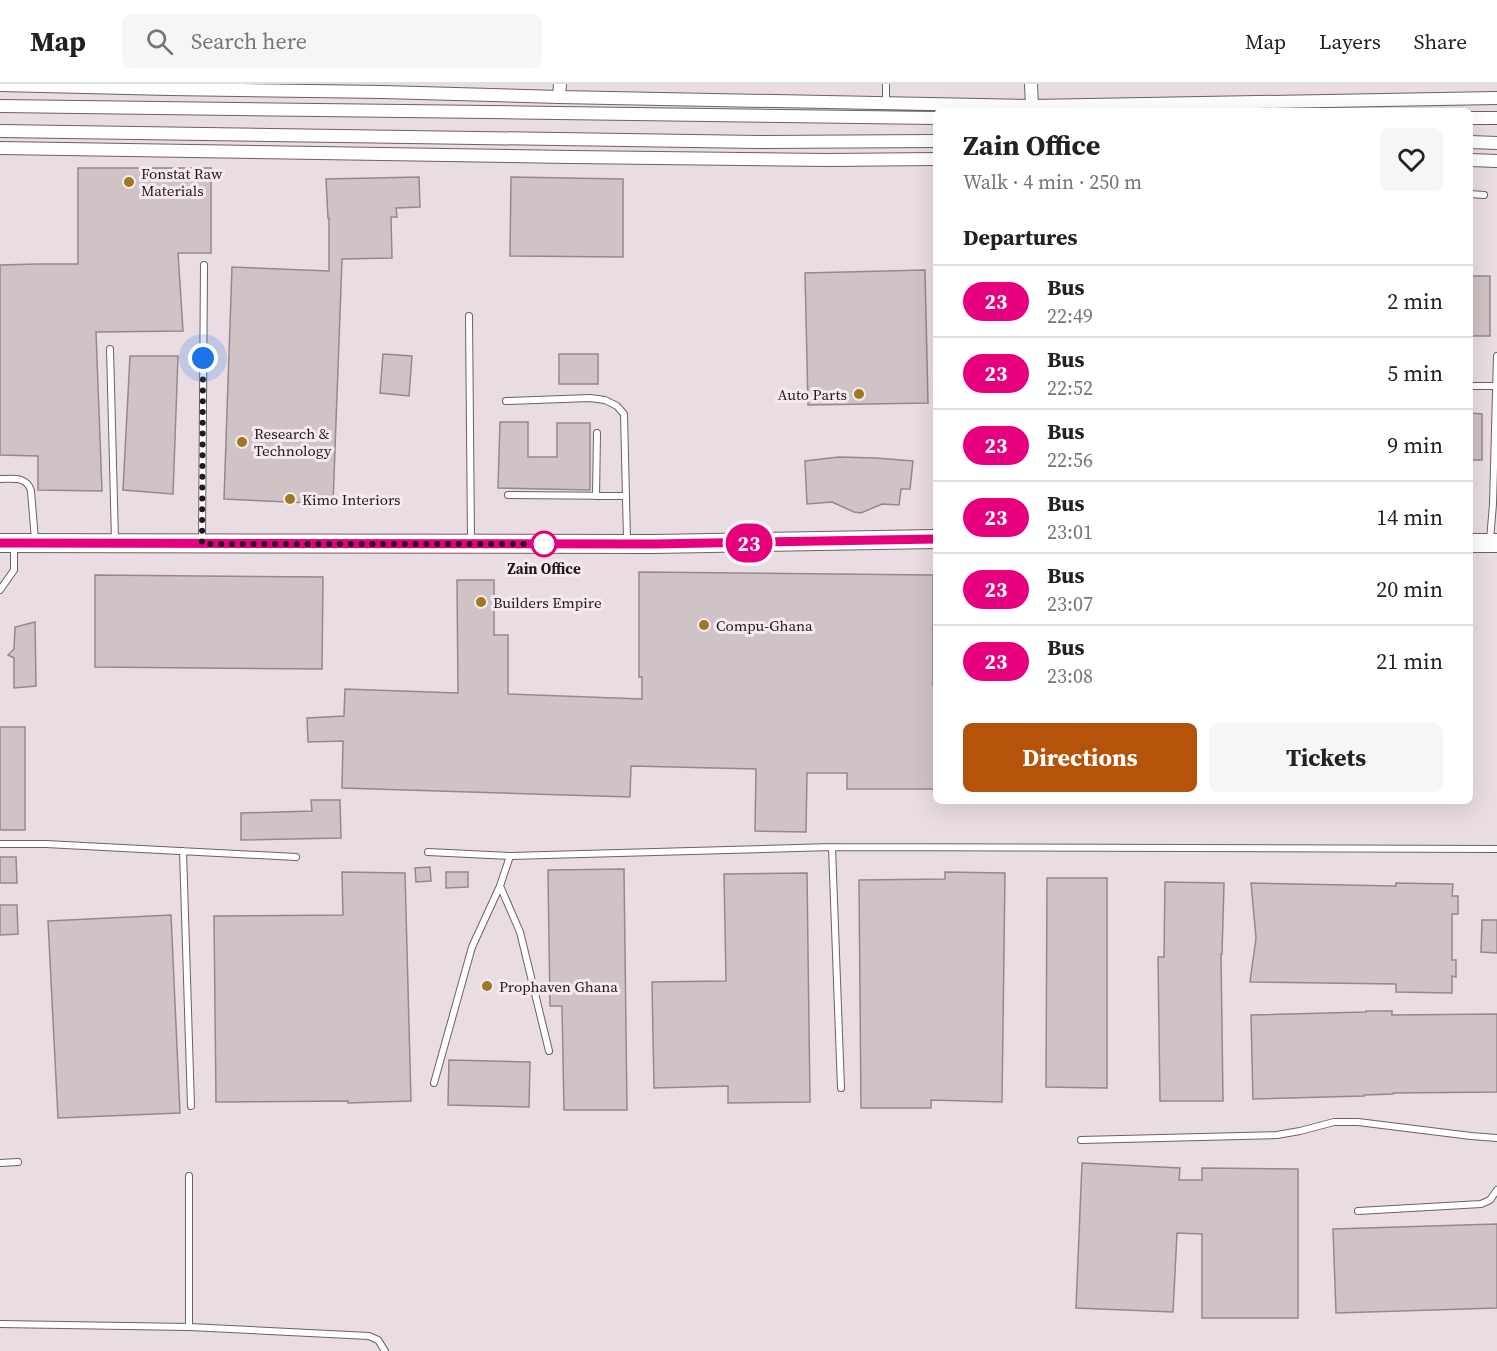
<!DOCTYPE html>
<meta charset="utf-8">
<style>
body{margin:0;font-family:"Source Serif 4",serif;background:#f6f6f6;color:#222;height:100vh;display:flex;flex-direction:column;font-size:22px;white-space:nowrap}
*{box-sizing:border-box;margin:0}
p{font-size:20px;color:#767676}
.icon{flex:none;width:33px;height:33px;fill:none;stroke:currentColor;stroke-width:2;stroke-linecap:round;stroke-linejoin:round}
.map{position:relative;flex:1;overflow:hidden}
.sheet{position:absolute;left:933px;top:24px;width:540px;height:696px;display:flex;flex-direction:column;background:#fff;border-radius:9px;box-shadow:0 6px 24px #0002}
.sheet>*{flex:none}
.badge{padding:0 12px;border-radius:20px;font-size:21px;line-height:39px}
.you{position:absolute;width:30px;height:30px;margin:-15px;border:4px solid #fff;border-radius:50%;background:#1a73e8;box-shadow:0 0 0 9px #1a73e833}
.map>.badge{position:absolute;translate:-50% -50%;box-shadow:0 0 0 3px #fff}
h2{padding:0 30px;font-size:22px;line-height:54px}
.round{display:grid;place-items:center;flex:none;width:63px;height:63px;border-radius:9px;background:#f6f6f6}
.summary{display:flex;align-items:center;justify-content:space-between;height:102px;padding:0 30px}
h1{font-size:28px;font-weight:700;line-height:45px}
.button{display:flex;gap:12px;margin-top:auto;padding:12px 30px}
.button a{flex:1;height:69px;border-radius:9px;background:#b45309;color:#fff;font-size:24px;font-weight:700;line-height:69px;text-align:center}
.button a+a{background:#f6f6f6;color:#222}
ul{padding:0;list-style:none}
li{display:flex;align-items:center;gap:18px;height:72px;padding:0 30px;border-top:2px solid #e0e0e0}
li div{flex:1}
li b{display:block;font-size:22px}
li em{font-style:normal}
li .badge{min-width:66px;font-weight:700;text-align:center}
header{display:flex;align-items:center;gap:36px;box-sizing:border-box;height:84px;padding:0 30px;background:#fff;border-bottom:2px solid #e0e0e0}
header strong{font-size:28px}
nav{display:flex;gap:33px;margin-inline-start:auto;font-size:21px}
.search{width:420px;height:54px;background:#f6f6f6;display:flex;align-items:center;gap:15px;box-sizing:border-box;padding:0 21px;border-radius:9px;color:#767676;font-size:22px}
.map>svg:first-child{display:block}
</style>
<header>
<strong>Map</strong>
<div class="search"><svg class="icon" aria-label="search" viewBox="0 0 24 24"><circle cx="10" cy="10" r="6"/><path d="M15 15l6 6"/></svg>Search here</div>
<nav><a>Map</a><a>Layers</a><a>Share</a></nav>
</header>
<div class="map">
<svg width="1497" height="1267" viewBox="0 0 1497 1267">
<rect width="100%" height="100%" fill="#e9dde3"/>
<path fill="#d0c3c5" stroke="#95888a" stroke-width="1.5" d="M 78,84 L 211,84 L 211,169 L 178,169 L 183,247 L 96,248 L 102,407 L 38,406 L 38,372 L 0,371 L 0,181 L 37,180 L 78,180 Z
M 419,93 L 420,123 L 396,124 L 397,133 L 391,133 L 392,174 L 342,175 L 333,420 L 224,415 L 232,183 L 329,187 L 329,134 L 328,134 L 326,95 Z
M 511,93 L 623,95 L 623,173 L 510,172 Z
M 925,186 L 928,319 L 808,321 L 805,189 Z
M 1470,192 L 1490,192 L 1490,252 L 1470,252 Z
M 383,270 L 412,272 L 409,312 L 380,309 Z
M 559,270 L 598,270 L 598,300 L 559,300 Z
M 130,272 L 178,272 L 173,410 L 123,406 Z
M 1470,329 L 1482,330 L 1482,376 L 1470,376 Z
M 500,338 L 528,338 L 528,373 L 557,373 L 557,339 L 590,339 L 590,406 L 498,404 Z
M 839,373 L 876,374 L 913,377 L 910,405 L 901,405 L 899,421 L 882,420 L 861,429 L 854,428 L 832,418 L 807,420 L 805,377 Z
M 639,488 L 933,491 L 933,602 L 935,602 L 935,705 L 847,705 L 847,689 L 807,689 L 806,748 L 755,747 L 756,685 L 631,682 L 630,713 L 342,704 L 343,657 L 308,658 L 307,634 L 344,632 L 345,605 L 458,609 L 457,496 L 494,496 L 494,551 L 508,551 L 508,610 L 642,615 L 642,593 L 639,593 Z
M 95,491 L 323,493 L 322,585 L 95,583 Z
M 35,538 L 36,602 L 14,604 L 14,574 L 8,571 L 14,565 L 15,543 Z
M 0,643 L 25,643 L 25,746 L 0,746 Z
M 311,716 L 340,716 L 341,754 L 241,756 L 241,729 L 312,727 Z
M 0,773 L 16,773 L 17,799 L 0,799 Z
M 430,783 L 431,797 L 416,798 L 415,784 Z
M 624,785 L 627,1026 L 564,1026 L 562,922 L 550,922 L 548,786 Z
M 342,788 L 405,789 L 411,1017 L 348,1019 L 348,1017 L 216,1018 L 214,832 L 343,831 Z
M 446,788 L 468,788 L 468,803 L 446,804 Z
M 945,788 L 1005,789 L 1002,1018 L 931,1016 L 931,1024 L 861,1024 L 859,796 L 945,795 Z
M 807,789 L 810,1018 L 728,1019 L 728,1002 L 654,1004 L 652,898 L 726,897 L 724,790 Z
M 1047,794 L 1107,794 L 1107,1004 L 1046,1003 Z
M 1165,798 L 1224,799 L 1222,870 L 1221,870 L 1223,1017 L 1160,1017 L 1158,873 L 1164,873 Z
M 1251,799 L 1396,802 L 1396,799 L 1453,800 L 1452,812 L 1458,812 L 1458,830 L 1452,830 L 1452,876 L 1456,876 L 1456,893 L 1452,892 L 1452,909 L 1396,908 L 1396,900 L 1250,898 L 1256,854 Z
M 0,821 L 17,821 L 18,850 L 0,851 Z
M 171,831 L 180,1029 L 58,1034 L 48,837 Z
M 1482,836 L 1497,836 L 1497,869 L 1481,868 Z
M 1366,927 L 1392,927 L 1392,931 L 1497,930 L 1497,1008 L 1393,1009 L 1393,1010 L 1364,1011 L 1364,1012 L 1253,1015 L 1251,931 L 1366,928 Z
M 449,976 L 530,978 L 529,1023 L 448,1021 Z
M 1082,1079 L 1180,1084 L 1179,1096 L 1202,1096 L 1202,1084 L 1298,1085 L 1298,1234 L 1202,1234 L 1202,1150 L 1177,1149 L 1173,1228 L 1076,1224 Z
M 1497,1140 L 1497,1224 L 1336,1229 L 1333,1145 Z"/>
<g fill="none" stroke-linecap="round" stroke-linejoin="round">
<g stroke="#6c6167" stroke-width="8">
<path id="lane" d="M 886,20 L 886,0
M 1470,110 L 1484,111
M 469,232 L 471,456
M 110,265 L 115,456
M 1470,302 L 1496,302
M 506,317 L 590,314 L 605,316 L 617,322 L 624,330 L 627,456
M 0,395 C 13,395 27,392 31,407 L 35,456
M 508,411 L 626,412
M 596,412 L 597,349
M 202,456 L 204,181
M 1490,456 L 1493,420 L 1497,272
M 0,506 L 14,486 L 14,460
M 0,760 L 46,760 L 296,773
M 832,763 L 841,1004
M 183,767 L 191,1022
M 428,768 L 510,772 L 832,763 L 1497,765
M 500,802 L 520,848 L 549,967
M 434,999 L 472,863 L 500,802 L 510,772
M 1081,1056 L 1277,1051 L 1300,1047 L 1334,1038 L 1358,1038 L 1471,1052 L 1497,1054
M 0,1079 L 18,1078
M 189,1092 L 189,1243
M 1358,1127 L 1481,1120 L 1490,1116 L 1497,1106
M 0,1240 L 189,1243 L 369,1252 L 378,1256 L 385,1267"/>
</g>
<g stroke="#6c6167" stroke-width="14">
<path id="street" d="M 1031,0 L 1032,22
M 0,1 L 169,5 L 383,8 L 559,13 L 1032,22 L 1497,14
M 559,13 L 560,0
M 0,22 C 312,24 624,31 936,34
M 1470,34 L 1497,34
M 0,47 L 759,58 L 936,57
M 1470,58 L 1497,59
M 0,64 L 571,73 L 828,76 L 936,75
M 1470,76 L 1497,77"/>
</g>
<g stroke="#6c6167" stroke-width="20">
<path id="secondary" d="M 0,459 L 654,460 L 936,455
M 1470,459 L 1497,459"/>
</g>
<use href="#lane" stroke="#fff" stroke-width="6"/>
<use href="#street" stroke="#fff" stroke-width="12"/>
<use href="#secondary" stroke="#fff" stroke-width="18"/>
</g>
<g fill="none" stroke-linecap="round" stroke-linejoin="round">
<g stroke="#fff" stroke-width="14">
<path id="line" d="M 0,459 L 654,460 L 936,455"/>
</g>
<use href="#line" stroke="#e6007e" stroke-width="9"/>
<path stroke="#1f1b1d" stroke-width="6" stroke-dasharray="0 10.8" d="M 203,274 L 202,460 L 544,460"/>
</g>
<g fill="#9d7925" stroke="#f6eaf0" stroke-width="2">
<circle cx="129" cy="98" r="6"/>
<circle cx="859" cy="310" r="6"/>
<circle cx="242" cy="358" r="6"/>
<circle cx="290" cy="415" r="6"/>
<circle cx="481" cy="518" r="6"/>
<circle cx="704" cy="541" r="6"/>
<circle cx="487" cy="902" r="6"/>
</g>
<circle fill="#fff" stroke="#e6007e" stroke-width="3" cx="544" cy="460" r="12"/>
<g text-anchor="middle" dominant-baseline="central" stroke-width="6" stroke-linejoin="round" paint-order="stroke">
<g font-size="15" fill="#1f1b1d" stroke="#f6eaf0" text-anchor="start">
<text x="141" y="89">Fonstat Raw<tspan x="141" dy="17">Materials</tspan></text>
<text x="847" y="310" text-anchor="end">Auto Parts</text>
<text x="254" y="349">Research &amp;<tspan x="254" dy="17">Technology</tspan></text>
<text x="302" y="415">Kimo Interiors</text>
<text x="493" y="518">Builders Empire</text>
<text x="716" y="541">Compu-Ghana</text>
<text x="499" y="902">Prophaven Ghana</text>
</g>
<g font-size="15" font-weight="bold" fill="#1f1b1d" stroke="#f6eaf0">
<text x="544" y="484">Zain Office</text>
</g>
</g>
</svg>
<div class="you" style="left:203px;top:274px"></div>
<b class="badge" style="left:749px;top:459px;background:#e6007e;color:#fff">23</b>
<section class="sheet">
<div class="summary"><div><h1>Zain Office</h1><p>Walk · 4 min · 250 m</p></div><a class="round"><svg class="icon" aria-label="heart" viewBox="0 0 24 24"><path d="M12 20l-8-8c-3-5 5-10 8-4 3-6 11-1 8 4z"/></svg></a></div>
<h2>Departures</h2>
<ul>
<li><span class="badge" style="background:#e6007e;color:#fff">23</span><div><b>Bus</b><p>22:49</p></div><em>2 min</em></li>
<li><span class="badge" style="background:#e6007e;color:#fff">23</span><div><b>Bus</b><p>22:52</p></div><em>5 min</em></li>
<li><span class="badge" style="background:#e6007e;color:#fff">23</span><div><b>Bus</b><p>22:56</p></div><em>9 min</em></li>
<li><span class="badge" style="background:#e6007e;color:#fff">23</span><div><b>Bus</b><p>23:01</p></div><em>14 min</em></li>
<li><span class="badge" style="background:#e6007e;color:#fff">23</span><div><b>Bus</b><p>23:07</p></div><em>20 min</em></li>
<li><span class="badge" style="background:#e6007e;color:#fff">23</span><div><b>Bus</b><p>23:08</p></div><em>21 min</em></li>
</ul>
<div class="button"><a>Directions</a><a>Tickets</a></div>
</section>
</div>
